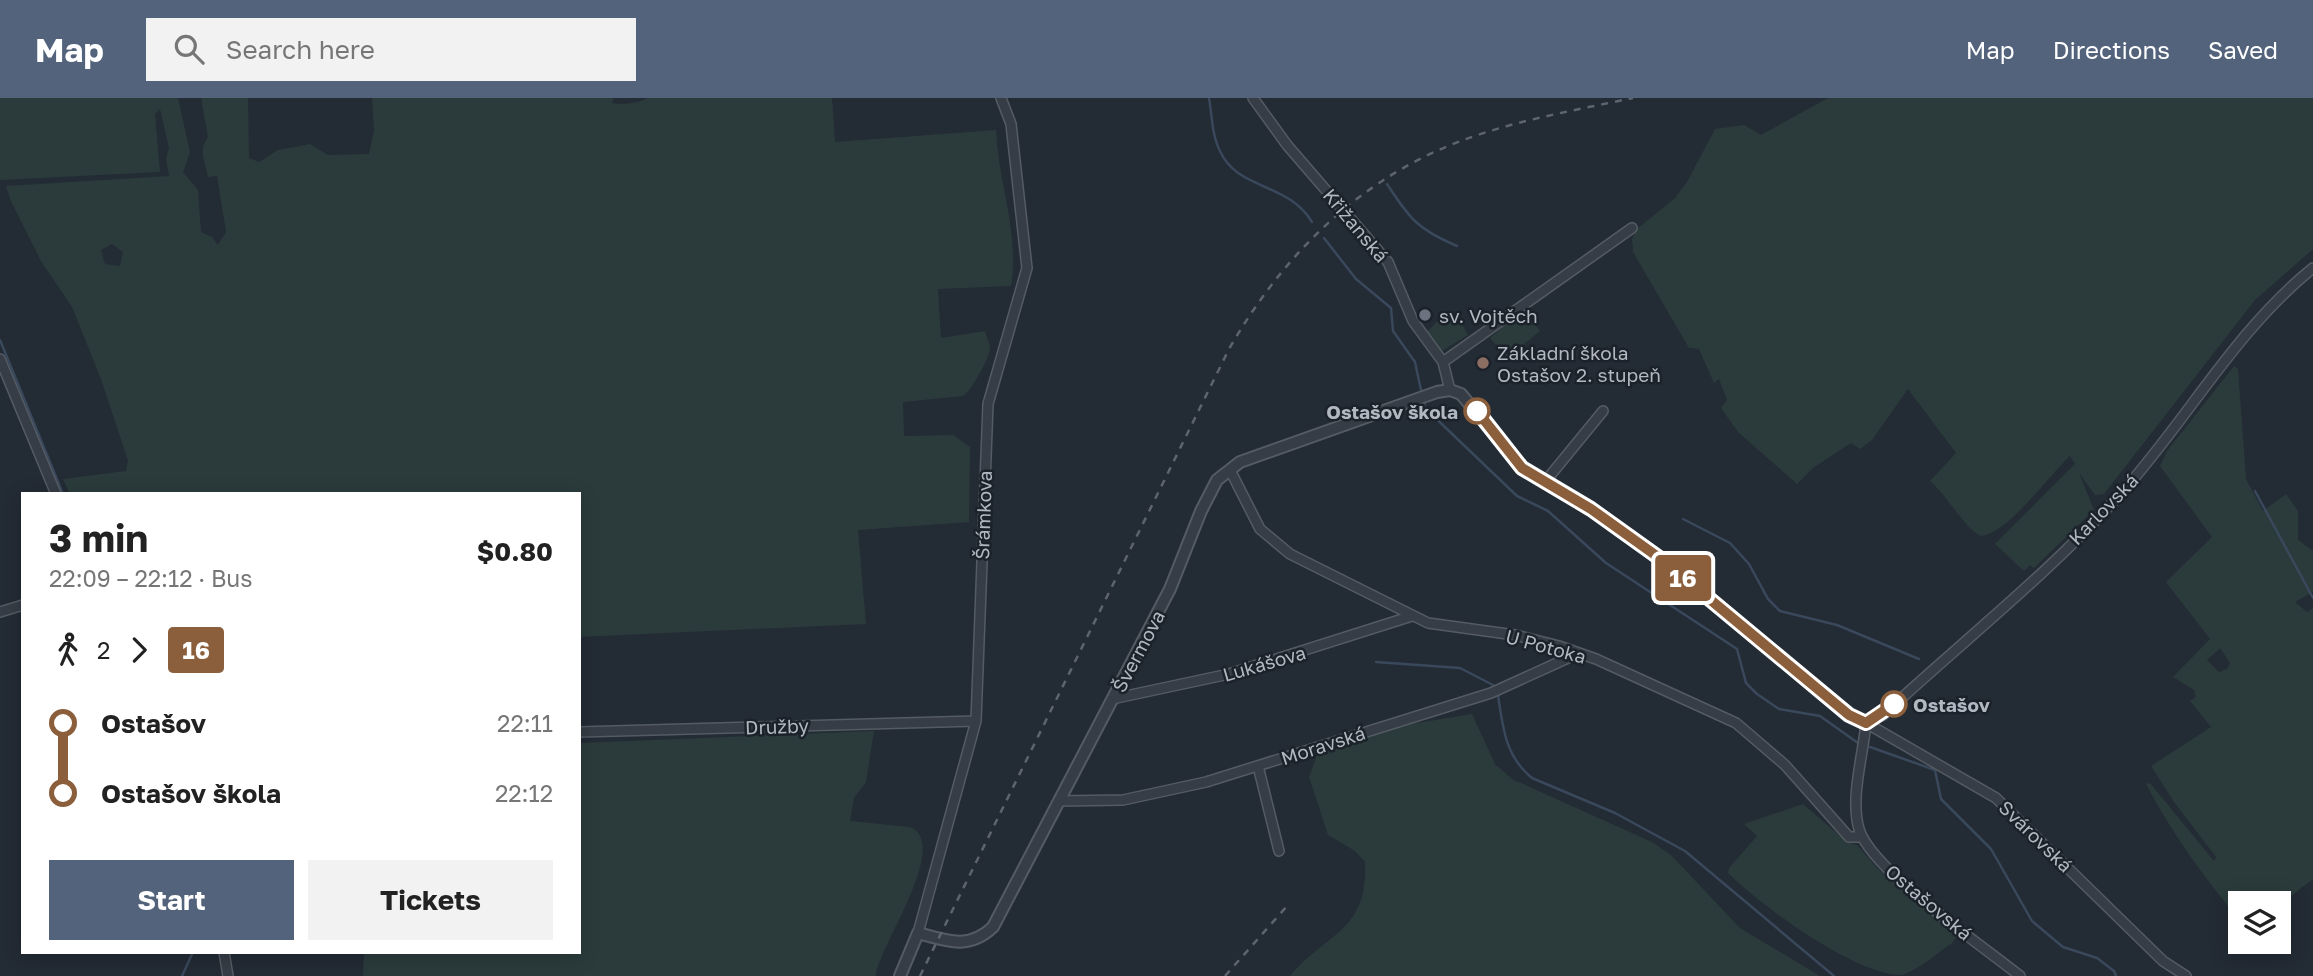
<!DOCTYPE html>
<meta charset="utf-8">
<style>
body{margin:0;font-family:"Golos Text",sans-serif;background:#f2f2f2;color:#222;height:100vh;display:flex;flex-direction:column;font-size:26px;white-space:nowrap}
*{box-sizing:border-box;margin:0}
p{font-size:23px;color:#767676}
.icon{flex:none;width:38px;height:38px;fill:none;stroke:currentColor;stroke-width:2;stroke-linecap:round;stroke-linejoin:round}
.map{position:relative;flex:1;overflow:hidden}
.sheet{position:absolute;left:21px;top:394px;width:560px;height:462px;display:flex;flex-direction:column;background:#fff;border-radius:0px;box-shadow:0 4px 18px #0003}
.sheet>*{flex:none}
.badge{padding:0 14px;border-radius:5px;font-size:24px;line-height:46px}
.buttons{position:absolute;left:2228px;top:793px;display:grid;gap:14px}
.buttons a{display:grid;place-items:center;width:63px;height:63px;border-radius:0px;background:#fff;box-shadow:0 4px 18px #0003;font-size:35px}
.map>.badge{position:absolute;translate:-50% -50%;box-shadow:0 0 0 4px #fff}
.legs{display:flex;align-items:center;gap:10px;height:77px;padding:0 28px;font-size:23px}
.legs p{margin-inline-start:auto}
.summary{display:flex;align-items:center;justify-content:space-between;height:119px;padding:0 28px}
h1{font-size:38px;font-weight:700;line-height:52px}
.cta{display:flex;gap:14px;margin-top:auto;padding:14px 28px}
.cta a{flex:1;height:80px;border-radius:0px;background:#53637c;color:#fff;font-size:28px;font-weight:700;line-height:80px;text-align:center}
.cta a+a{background:#f2f2f2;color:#222}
ul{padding:0 28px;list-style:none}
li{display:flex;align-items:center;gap:24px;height:70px;font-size:26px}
li i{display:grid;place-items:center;width:10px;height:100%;margin:0 9px;background:currentColor}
li i::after{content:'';width:18px;height:18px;margin:-9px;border:5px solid;border-radius:50%;background:#fff}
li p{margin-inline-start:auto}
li:first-child i{background:linear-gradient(#0000 50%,currentColor 0)}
li:last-child i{background:linear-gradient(currentColor 50%,#0000 0)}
header{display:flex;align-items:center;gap:42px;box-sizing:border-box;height:98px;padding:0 35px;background:#53637c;color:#fff}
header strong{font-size:33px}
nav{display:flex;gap:38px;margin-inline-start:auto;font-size:24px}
.search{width:490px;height:63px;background:#f2f2f2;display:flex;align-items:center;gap:18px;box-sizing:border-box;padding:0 24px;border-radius:0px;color:#767676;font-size:26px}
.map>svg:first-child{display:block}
</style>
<header>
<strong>Map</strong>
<div class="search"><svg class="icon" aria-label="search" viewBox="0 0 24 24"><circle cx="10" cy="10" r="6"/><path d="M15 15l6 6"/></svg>Search here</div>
<nav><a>Map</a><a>Directions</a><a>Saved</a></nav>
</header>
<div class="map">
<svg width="2313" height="878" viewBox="0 0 2313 878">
<rect width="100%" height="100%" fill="#232b35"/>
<path fill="#2b3b3b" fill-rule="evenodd" d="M 0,0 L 178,0 L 190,54 L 183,74 L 198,92 L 201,134 L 212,139 L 218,147 L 226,134 L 217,78 L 208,79 C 205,62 198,53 208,39 L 201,0 L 248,0 L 249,60 L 259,64 L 278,52 L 310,46 L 328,57 L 369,56 L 374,33 L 372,0 L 614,0 L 612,5 C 621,7 641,5 647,0 L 832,0 L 835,44 L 996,32 C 998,84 1020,136 1011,188 L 938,191 L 941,240 L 985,233 C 986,238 989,244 990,249 C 990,260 971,293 963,298 L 903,304 L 904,338 L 953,337 L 970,349 L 969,424 L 858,432 L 866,526 L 579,539 L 579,396 L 69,395 L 63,381 L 126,373 L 128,363 L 101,281 L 72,209 L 41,163 L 10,101 L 6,88 L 169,78 L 166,61 L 169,50 L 160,11 L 155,16 L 160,74 L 0,82 ZM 112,146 L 123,154 L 120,168 L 105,166 L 101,152 Z
M 1828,0 L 2313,0 L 2313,151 L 2255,202 L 2104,396 L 2095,397 L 2079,375 L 2094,412 L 2034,470 L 2030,467 L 2024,473 L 1995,446 L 2075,366 L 2070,358 C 2048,378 2010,434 1981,438 C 1964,430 1947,397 1930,383 L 1956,355 L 1908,291 L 1872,342 L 1860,351 L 1851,345 L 1813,370 L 1797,386 L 1738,334 L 1721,310 L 1727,302 L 1719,281 L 1714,285 L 1699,251 L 1689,250 L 1633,154 L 1632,141 L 1637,131 L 1675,100 L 1687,84 L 1715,31 L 1744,27 L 1761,37 Z
M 1523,212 L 1540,233 L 1507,260 L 1490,240 Z
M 1446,214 L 1463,228 L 1468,237 L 1442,253 L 1427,234 Z
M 2234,268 L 2238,271 L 2246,381 L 2263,413 L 2286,396 L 2298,413 L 2298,442 L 2313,453 L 2313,494 L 2295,504 L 2307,514 L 2313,510 L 2313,781 L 2279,807 L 2240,805 L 2240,823 C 2205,780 2172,736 2146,686 L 2150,685 L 2214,763 L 2216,759 L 2174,704 L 2151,668 L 2211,629 L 2190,603 L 2196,599 L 2194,592 L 2173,579 L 2210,541 L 2166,484 L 2212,439 L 2160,368 L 2167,353 ZM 2220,550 L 2230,565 L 2227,571 L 2219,574 L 2207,562 Z
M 1472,616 L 1495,666 L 1512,681 L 1652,744 L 1671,757 L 1740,830 L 1820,878 L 1290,878 C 1327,834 1368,834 1365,764 L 1355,753 L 1328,737 L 1309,679 L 1317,657 L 1405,627 Z
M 874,633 L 866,684 L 854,700 L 850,723 L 910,729 C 952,746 877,851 876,878 L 363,878 L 364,854 L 579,854 L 579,645 Z
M 1803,706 L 1847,744 L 1857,747 L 1878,771 L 1954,835 L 1957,838 L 1952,845 C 1937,855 1919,872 1902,877 C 1856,878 1759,806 1728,775 L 1729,770 L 1757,738 L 1744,726 Z"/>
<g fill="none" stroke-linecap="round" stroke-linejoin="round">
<path stroke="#3a485c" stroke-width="2.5" d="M 1209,0 C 1212,17 1212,38 1220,53 C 1237,92 1288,84 1312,124
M 1387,86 C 1410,121 1417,131 1457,148
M 1324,140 L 1356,181 L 1391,210 L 1393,233 L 1415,264 L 1422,297
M 0,242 L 63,396
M 1424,304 L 1425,310 L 1517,398 L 1548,413 L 1606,465 L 1737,551 L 1746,585 L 1757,596 L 1779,611 L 1820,618 L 1858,645
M 2255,393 L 2313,500
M 1683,421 L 1730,445 L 1749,466 L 1768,501 L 1780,513 L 1837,527 L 1919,561
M 1376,564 L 1460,570 L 1493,587
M 1498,597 C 1503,630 1505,658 1532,680 L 1615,715 L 1685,753 L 1834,878
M 1870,649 L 1935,672 L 1941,701 L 1991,751 L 2032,823 L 2063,849 L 2097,860 L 2114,873 L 2116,878
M 182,878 L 193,854"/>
<g stroke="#545b63" stroke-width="12">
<path id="minor" d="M 1253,0 L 1287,47 L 1388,164 L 1413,223 L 1443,264 L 1450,292
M 0,261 L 56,396
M 1443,264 L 1632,130
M 1230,372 L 1260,431 L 1290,456 L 1428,525 L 1515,537 L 1559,548 L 1596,561 L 1736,625 L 1785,667 L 1849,739 L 1862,739
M 1544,385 L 1603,313
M 0,514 L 23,507
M 1112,601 L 1229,576 L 1412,518
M 1866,625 L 1883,617 C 1963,543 2051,474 2124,392 C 2188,320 2237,231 2313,170
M 1866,625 L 1996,700 L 2163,863 L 2186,878
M 1866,625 C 1863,658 1850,700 1859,731 C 1871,772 1983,848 2020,878
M 579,634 L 976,623
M 1258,668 L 1279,753
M 1059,703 L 1123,702 L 1206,684 L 1491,595 L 1579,555
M 918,835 L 976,623 L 988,306 L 1027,170 L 1011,26 L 1001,0
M 224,854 L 228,878"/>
</g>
<g stroke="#545b63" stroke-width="14">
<path id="tertiary" d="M 900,878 L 918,835 C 947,843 969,852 993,829 L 1170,491 L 1201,413 L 1217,382 L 1240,364 L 1437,294 L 1450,292 L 1461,296 L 1522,370 L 1591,411 L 1665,464 L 1849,617 L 1866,625"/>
</g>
<use href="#minor" stroke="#363d46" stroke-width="9"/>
<use href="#tertiary" stroke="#363d46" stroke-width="10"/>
<path stroke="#5d646f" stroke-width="2.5" stroke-dasharray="7 7" stroke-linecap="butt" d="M 920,878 L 1229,251 C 1280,162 1352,88 1448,48 C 1506,24 1571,13 1633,0
M 1225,878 L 1288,807"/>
</g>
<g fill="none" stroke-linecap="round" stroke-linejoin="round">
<g stroke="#fff" stroke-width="16">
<path id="line-1" d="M 1477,313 L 1522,370 L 1591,411 L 1665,464 L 1849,617 L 1866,625 L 1894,606"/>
</g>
<use href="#line-1" stroke="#8b5e3c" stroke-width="10"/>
</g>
<circle fill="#6b7280" stroke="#1c222a" stroke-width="2.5" cx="1425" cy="217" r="7"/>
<circle fill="#8d6e63" stroke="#1c222a" stroke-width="2.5" cx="1483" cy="265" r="7"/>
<g fill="#fff" stroke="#8b5e3c" stroke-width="3.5">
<circle cx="1477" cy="313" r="12"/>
<circle cx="1894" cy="606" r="12"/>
</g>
<g text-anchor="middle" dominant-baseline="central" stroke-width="5" stroke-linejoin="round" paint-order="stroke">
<g font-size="19" fill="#b1b8c2" stroke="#1c222a">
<text transform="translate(1356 127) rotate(50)">Křižanská</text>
<text transform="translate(2103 411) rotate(-46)">Karlovská</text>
<text transform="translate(983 417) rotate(-88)">Šrámkova</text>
<text transform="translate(1546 548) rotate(15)">U Potoka</text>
<text transform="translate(1138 553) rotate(-62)">Švermova</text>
<text transform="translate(1264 565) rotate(-16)">Lukášova</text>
<text transform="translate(777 628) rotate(-2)">Družby</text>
<text transform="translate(1323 647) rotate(-18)">Moravská</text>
<text transform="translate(2036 738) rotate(44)">Svárovská</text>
<text transform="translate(1929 804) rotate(40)">Ostašovská</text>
</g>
<g font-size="19" fill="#b1b8c2" stroke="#1c222a" text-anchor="start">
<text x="1439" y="217">sv. Vojtěch</text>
<text x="1497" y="254">Základní škola<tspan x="1497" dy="22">Ostašov 2. stupeň</tspan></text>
</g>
<g font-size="19" font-weight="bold" fill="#b1b8c2" stroke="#1c222a" text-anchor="end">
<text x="1458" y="313">Ostašov škola</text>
<text x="1913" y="606" text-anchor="start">Ostašov</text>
</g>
</g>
</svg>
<div class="buttons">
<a><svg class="icon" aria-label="layers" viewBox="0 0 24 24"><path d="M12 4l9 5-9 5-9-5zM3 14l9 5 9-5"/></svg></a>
</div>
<b class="badge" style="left:1683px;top:480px;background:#8b5e3c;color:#fff">16</b>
<section class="sheet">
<div class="summary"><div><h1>3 min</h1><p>22:09 – 22:12 · Bus</p></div><b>$0.80</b></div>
<div class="legs"><svg class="icon" aria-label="walk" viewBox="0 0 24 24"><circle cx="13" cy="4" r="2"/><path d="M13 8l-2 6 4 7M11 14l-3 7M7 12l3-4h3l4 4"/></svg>2<svg class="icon" aria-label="forward" viewBox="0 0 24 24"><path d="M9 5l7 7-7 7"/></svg><b class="badge" style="background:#8b5e3c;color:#fff">16</b></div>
<ul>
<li><i style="color:#8b5e3c"></i><b>Ostašov</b><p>22:11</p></li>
<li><i style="color:#8b5e3c"></i><b>Ostašov škola</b><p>22:12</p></li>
</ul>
<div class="cta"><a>Start</a><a>Tickets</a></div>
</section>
</div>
